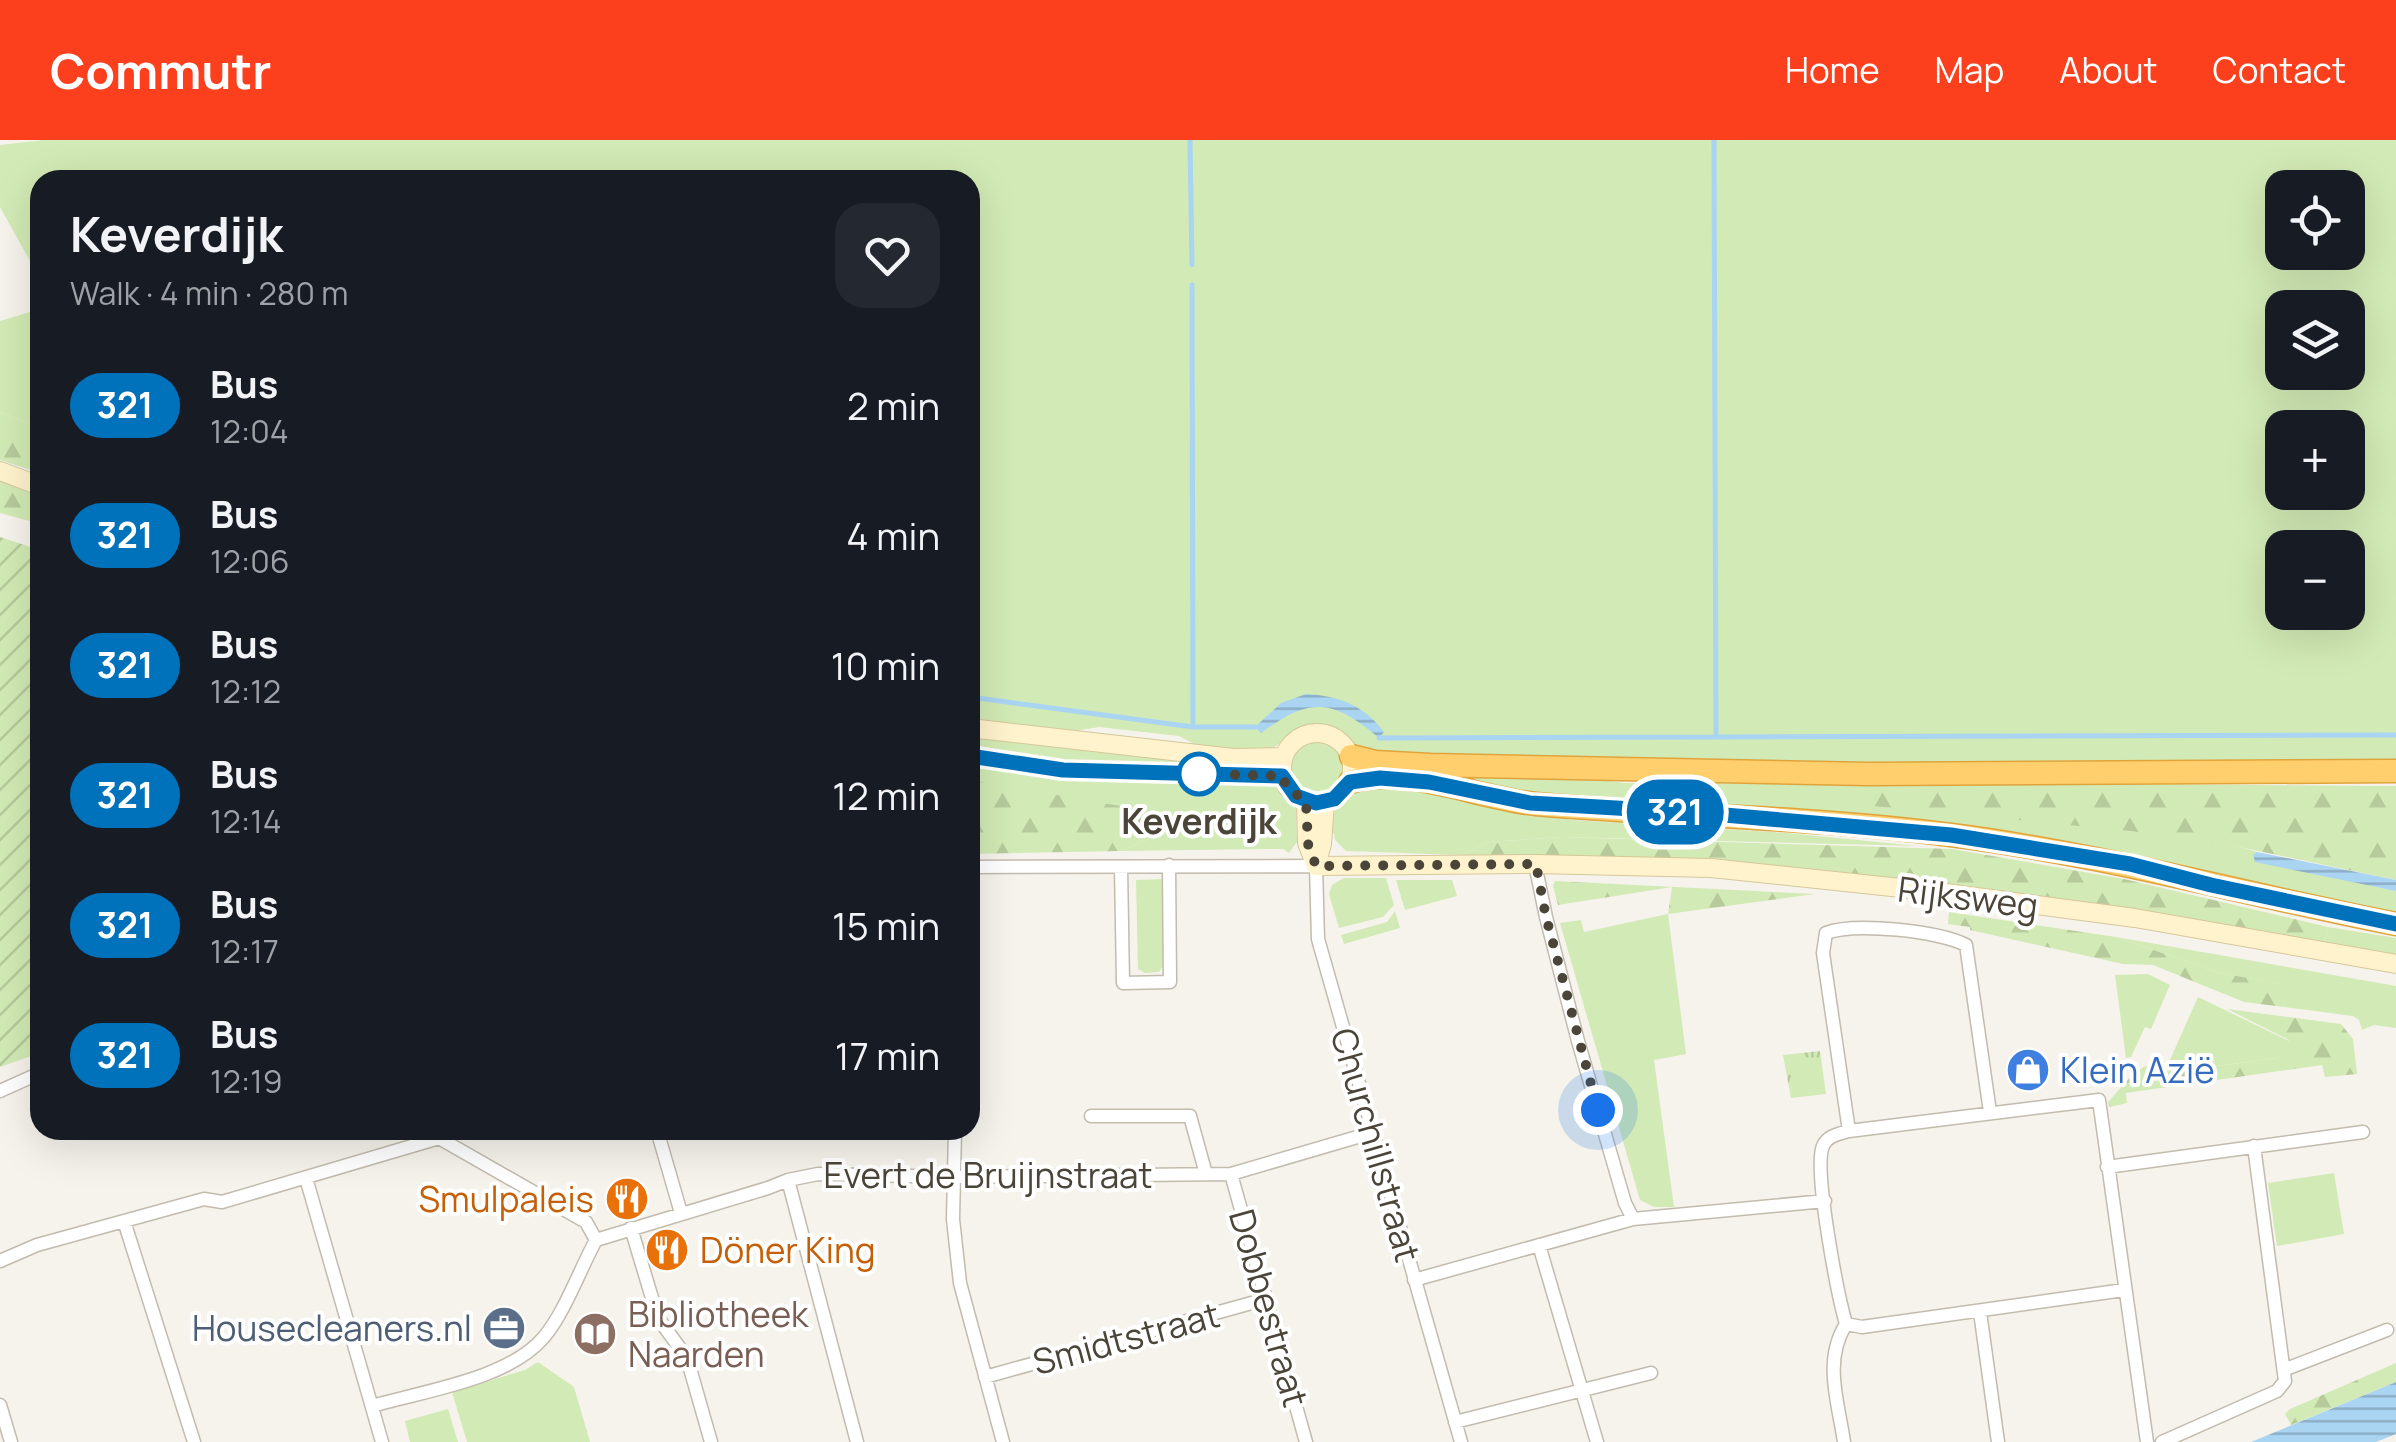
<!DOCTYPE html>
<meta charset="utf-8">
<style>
body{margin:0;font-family:Manrope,sans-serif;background:#242831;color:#f1f3f6;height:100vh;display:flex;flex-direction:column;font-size:38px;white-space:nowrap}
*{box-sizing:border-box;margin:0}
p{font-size:32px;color:#9ea1a6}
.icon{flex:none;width:55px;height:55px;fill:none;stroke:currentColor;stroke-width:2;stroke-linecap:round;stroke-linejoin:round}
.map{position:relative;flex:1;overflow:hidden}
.details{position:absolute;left:30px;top:30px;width:950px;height:970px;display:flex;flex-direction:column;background:#171b24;border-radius:30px;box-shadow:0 10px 40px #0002}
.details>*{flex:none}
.badge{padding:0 20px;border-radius:32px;font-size:35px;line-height:65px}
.fabs{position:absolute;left:2265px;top:30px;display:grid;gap:20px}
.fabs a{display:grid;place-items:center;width:100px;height:100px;border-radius:20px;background:#171b24;box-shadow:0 10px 40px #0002;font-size:50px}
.you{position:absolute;width:50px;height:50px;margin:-25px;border:8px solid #fff;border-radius:50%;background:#1a73e8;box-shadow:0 0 0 15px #1a73e833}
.map>.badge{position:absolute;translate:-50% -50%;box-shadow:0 0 0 5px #fff}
.round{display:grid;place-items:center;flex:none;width:105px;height:105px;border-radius:30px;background:#242831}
.headline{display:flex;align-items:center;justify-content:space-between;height:170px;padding:0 40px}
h1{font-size:48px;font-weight:700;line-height:75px}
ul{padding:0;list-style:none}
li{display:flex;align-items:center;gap:30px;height:130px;padding:0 40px}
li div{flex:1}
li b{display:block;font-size:38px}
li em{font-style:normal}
li .badge{min-width:110px;font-weight:700;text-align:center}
header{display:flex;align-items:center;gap:60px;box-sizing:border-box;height:140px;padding:0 50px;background:#fc3f1d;color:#fff}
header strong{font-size:48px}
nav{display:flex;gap:55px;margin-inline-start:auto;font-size:35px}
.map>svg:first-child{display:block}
</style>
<header>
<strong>Commutr</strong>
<nav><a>Home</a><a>Map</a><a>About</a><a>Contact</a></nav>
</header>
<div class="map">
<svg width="2396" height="1302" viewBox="0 0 2396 1302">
<defs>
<pattern id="forest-firs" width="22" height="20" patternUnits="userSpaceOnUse" patternTransform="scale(2.5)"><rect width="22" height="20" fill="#d2eab5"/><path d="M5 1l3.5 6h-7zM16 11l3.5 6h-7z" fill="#b6ca9c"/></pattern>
<pattern id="park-tufts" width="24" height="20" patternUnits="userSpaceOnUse" patternTransform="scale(2.5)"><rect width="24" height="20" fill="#d2eab5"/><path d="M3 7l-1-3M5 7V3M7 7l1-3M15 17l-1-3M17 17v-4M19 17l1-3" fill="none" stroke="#b6ca9c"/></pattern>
<pattern id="garden-furrows" width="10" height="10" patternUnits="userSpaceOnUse" patternTransform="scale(2.5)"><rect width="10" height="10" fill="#d2eab5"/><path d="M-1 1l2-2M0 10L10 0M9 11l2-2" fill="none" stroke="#b6ca9c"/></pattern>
<pattern id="water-rules" width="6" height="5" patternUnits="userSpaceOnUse" patternTransform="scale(2.5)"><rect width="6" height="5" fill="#a9d4f2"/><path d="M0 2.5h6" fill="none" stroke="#8caec5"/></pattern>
</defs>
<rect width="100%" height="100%" fill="#f6f3ec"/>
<path fill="#d2eab5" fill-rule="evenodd" d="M 43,0 L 2396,0 L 2396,619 L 1918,628 L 1358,612 L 1339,592 L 1317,585 L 1300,589 L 1269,611 L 1216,609 L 1196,605 L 1179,596 L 1099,587 L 1063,593 L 970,582 L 970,40 L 40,40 L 40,139 L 0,67 L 0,5 ZM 2282,48 L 2348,48 L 2348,112 L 2282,112 ZM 2282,168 L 2348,168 L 2348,232 L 2282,232 ZM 2282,288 L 2348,288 L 2348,352 L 2282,352 ZM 2282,408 L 2348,408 L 2348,472 L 2282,472 Z
M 40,169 L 40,288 L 0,272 L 0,181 Z
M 970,592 L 1228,622 L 1227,629 L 1056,623 L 970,604 Z
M1291 627a26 26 0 1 1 52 0a26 26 0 1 1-52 0Z
M 970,621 L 1272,642 L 1296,669 L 1297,702 L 1289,713 L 1283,709 L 1266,709 L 1121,711 L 1167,691 L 970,640 Z
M 1365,627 L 1542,632 L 1625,643 L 1846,642 L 2244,708 L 2257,712 L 2253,719 L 2396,751 L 2396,774 L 2120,716 L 1558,659 Z
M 1360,647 L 1449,649 L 1571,680 L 1787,693 L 1918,706 L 1561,697 L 1490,702 L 1461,715 L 1346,711 L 1335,700 L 1334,693 L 1327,692 C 1330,670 1343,661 1360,647 Z
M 1344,738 L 1386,738 L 1394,765 L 1383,777 L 1339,788 L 1329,754 L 1332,745 Z
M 1165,739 L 1165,823 L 1159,832 L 1145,833 L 1138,829 L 1136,740 Z
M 1396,740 L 1452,740 L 1457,756 L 1405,770 Z
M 1395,771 L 1400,788 L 1344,804 L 1341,795 L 1387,782 Z
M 1668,774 L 1686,914 L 1654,920 L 1674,1067 L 1654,1067 L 1640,1060 L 1560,783 L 1581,780 L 1584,792 Z
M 2328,787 L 2396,798 L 2396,816 L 2324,803 Z
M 2116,797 L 2396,846 L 2396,888 L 2374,885 L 2362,890 L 2359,880 L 2353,876 L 2284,867 L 2287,845 L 2220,833 Z
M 2148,834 L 2170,845 L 2151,889 L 2145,887 L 2131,917 L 2126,918 L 2115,835 Z
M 2198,857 L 2289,901 L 2277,918 L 2210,927 L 2173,913 Z
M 2334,1033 L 2344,1094 L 2277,1106 L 2268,1043 Z
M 538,1222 L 574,1247 L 590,1302 L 467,1302 L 452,1252 L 525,1230 Z
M 448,1269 L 458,1302 L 410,1302 L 405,1281 Z"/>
<path fill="url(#forest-firs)" d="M 0,272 L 40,288 L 40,333 L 0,320 Z
M 0,340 L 40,356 L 40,384 L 0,373 Z
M 970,640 L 1161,673 L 1167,691 L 1121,711 L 970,714 Z
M 1846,642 L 2396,646 L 2396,740 L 2244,708 L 2131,691 L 1852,664 L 1843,658 Z
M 1561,697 L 1952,709 L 2124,739 L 2328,787 L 2324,803 L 2094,764 L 1744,723 L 1461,715 L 1490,702 Z
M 1555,741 L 1815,754 L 1668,774 L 1672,747 L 1558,765 L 1553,746 Z
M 1949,772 L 2116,797 L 2220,833 L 2288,845 L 2284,867 L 2244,862 L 2153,825 L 2123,824 L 1970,790 L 1970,787 L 1948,784 Z
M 2227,869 L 2341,884 L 2353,899 L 2357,934 L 2325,937 L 2322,925 L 2126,953 L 2127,963 L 2110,967 L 2108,962 L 2136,931 L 2146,926 L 2165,931 L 2173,913 L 2210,927 L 2277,918 L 2289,900 Z
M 2396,1223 L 2396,1242 L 2291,1285 L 2285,1274 L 2290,1269 Z"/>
<path fill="url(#park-tufts)" d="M 1820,911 L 1826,954 L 1791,958 L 1783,915 Z"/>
<path fill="url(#garden-furrows)" d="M 0,397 L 40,410 L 40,913 L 0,927 Z"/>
<path fill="url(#water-rules)" d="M 1306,554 C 1339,556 1364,565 1384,592 L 1379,598 C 1333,559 1310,556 1261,593 L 1255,587 L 1281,563 Z
M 2257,712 L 2396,740 L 2396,751 L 2255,722 L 2253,715 Z
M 2396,1242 L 2396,1294 L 2376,1302 L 2251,1302 Z"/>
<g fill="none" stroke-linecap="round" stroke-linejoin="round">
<path stroke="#a9d4f2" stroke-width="5" d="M 1190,0 L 1192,125
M 1192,145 L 1193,587
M 970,557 L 1193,587 L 1255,587
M 1716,597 L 2396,595
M 1379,598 L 1716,597 L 1714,0"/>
<g stroke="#c2bbae" stroke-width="15">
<path id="street" d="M 1535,724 L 1546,777 L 1578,901 L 1625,1063 L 1633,1079
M 970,727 L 1316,726 L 1318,799 L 1461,1302
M 1121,727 L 1123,843 L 1170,842 L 1169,725
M 0,951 L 40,933
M 1091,976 L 1190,976 L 1206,1034
M 657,990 L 681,1073
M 955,990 L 953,1079 L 960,1143 L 1003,1302
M 1849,991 L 1823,813 L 1826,793 C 1855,782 1939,791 1966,805 L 1990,972
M 439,998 L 586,1082 L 596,1100 L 768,1048 L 788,1040 L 818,1034 L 955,1037 L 1231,1034 L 1371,993
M 2107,1027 L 2363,992
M 1231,1034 L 1306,1302
M 306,1038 L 382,1302
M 788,1040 L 857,1302
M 124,1081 L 194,1302
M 631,1088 L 658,1178 L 687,1218 L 711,1302
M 1539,1105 L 1597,1302
M 0,1121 L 37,1105 L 204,1059 L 222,1062 L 439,998
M 1414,1140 L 1633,1079 L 1825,1061
M 1980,1172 L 1998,1302
M 1846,1184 L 1862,1187 L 2124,1150
M 2286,1229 L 2387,1190
M 985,1237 L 1266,1159
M 0,1265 L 11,1302
M 372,1266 C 424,1251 509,1239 544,1197 C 565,1172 580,1129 596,1100
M 1455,1282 L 1651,1233
M 1844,1302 C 1838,1261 1823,1221 1846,1184 C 1838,1156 1813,1029 1823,1006 C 1827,996 1838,994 1849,991 L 2099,960 L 2147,1302
M 2162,1302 L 2277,1251 L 2285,1241 L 2254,1006"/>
</g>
<g stroke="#d6c79b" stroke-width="20">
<path id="secondary" d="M 0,331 L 40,346
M 970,588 L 1233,618 L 1283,617
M1282 628a35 35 0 1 1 70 0a35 35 0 1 1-70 0Z
M 970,616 L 1063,629 L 1283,636
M 1306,662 L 1307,703 L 1316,726
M 1316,725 L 1322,704 L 1325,662
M 1316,726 L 1535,724 L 1711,728 L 1939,752 L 2135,778 L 2396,824"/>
</g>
<g stroke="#e0a43c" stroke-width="25">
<path id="highway" d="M 1351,616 L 1375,622 L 1430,625 L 1868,634 L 2396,631
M 1350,642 C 1405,624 1480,659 1536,664 C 1674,676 1813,677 1951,695 C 2102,714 2247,755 2396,784"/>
</g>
<use href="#street" stroke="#fff" stroke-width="12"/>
<use href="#secondary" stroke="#fff3cd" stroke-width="18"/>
<use href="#highway" stroke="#ffcf6e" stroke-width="22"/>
</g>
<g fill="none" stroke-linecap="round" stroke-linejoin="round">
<g stroke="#fff" stroke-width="22">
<path id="line" d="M 970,616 L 1063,630 L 1282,636 L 1296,656 L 1316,663 L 1334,659 L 1350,642 L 1380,638 L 1429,642 L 1530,663 L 1702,673 L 1951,695 L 2130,724 L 2211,745 L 2396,784"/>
</g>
<use href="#line" stroke="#0072bc" stroke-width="15"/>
<path stroke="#4b4439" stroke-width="10" stroke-dasharray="0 18" d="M 1199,634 L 1282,636 L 1287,647 L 1306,662 L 1308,704 L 1316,726 L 1536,724 L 1546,777 L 1598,970"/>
</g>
<defs>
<g id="shop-disc" transform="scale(2.25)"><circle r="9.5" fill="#3f7fe0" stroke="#fff"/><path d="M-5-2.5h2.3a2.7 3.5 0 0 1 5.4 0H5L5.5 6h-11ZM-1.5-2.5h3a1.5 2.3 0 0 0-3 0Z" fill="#fff"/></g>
<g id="restaurant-disc" transform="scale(2.25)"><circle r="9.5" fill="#e8710a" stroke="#fff"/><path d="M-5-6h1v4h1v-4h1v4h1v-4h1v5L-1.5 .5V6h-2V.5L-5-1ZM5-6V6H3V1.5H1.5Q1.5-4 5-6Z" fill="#fff"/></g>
<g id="office-disc" transform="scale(2.25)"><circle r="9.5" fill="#5c6f8a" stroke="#fff"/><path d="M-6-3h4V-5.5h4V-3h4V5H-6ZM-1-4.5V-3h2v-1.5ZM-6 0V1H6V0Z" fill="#fff"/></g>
<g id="library-disc" transform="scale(2.25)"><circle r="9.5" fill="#8d6e63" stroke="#fff"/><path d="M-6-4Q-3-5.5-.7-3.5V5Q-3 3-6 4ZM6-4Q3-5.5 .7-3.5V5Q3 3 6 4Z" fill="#fff"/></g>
</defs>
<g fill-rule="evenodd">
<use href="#shop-disc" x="2028" y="930"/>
<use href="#restaurant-disc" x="627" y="1059"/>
<use href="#restaurant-disc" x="667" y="1110"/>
<use href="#office-disc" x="504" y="1188"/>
<use href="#library-disc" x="595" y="1194"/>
</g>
<circle fill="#fff" stroke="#0072bc" stroke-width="5" cx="1199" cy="634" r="20"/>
<g text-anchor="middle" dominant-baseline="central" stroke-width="8" stroke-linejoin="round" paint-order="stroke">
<g font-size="35" font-weight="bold" fill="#4b4439" stroke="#fff">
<text x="1199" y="681">Keverdijk</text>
</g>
<g font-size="35" fill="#4b4439" stroke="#fff">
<text transform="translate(1968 757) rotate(7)">Rijksweg</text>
<text transform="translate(1376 1005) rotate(74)">Churchillstraat</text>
<text x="988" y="1035">Evert de Bruijnstraat</text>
<text transform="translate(1269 1168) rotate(74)">Dobbestraat</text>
<text transform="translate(1126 1198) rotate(-15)">Smidtstraat</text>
</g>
<g font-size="35" fill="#366cbe" stroke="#fff" text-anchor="start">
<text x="2060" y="930">Klein Azië</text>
</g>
<g font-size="35" fill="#c56008" stroke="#fff" text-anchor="end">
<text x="594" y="1059">Smulpaleis</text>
<text x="700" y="1110" text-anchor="start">Döner King</text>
</g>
<g font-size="35" fill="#785e54" stroke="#fff" text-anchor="start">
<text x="628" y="1174">Bibliotheek<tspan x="628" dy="40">Naarden</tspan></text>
</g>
<g font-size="35" fill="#4e5e75" stroke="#fff" text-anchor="end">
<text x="472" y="1188">Housecleaners.nl</text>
</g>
</g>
</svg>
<div class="fabs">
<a><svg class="icon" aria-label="locate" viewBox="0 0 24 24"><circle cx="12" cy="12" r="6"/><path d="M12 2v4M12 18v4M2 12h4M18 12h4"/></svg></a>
<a><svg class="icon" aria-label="layers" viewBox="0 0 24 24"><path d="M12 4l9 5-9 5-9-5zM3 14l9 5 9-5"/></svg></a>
<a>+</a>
<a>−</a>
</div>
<div class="you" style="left:1598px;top:970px"></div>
<b class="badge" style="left:1675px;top:672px;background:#0072bc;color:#fff">321</b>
<section class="details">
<div class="headline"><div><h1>Keverdijk</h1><p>Walk · 4 min · 280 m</p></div><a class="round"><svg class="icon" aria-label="heart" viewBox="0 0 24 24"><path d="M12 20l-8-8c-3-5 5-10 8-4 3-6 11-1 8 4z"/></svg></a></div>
<ul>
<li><span class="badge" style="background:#0072bc;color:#fff">321</span><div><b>Bus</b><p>12:04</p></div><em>2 min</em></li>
<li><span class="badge" style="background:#0072bc;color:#fff">321</span><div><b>Bus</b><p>12:06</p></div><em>4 min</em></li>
<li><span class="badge" style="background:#0072bc;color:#fff">321</span><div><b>Bus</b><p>12:12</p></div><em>10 min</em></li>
<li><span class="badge" style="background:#0072bc;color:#fff">321</span><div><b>Bus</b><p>12:14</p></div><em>12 min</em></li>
<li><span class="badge" style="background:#0072bc;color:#fff">321</span><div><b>Bus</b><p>12:17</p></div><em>15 min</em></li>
<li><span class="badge" style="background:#0072bc;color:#fff">321</span><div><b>Bus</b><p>12:19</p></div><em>17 min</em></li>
</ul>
</section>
</div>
